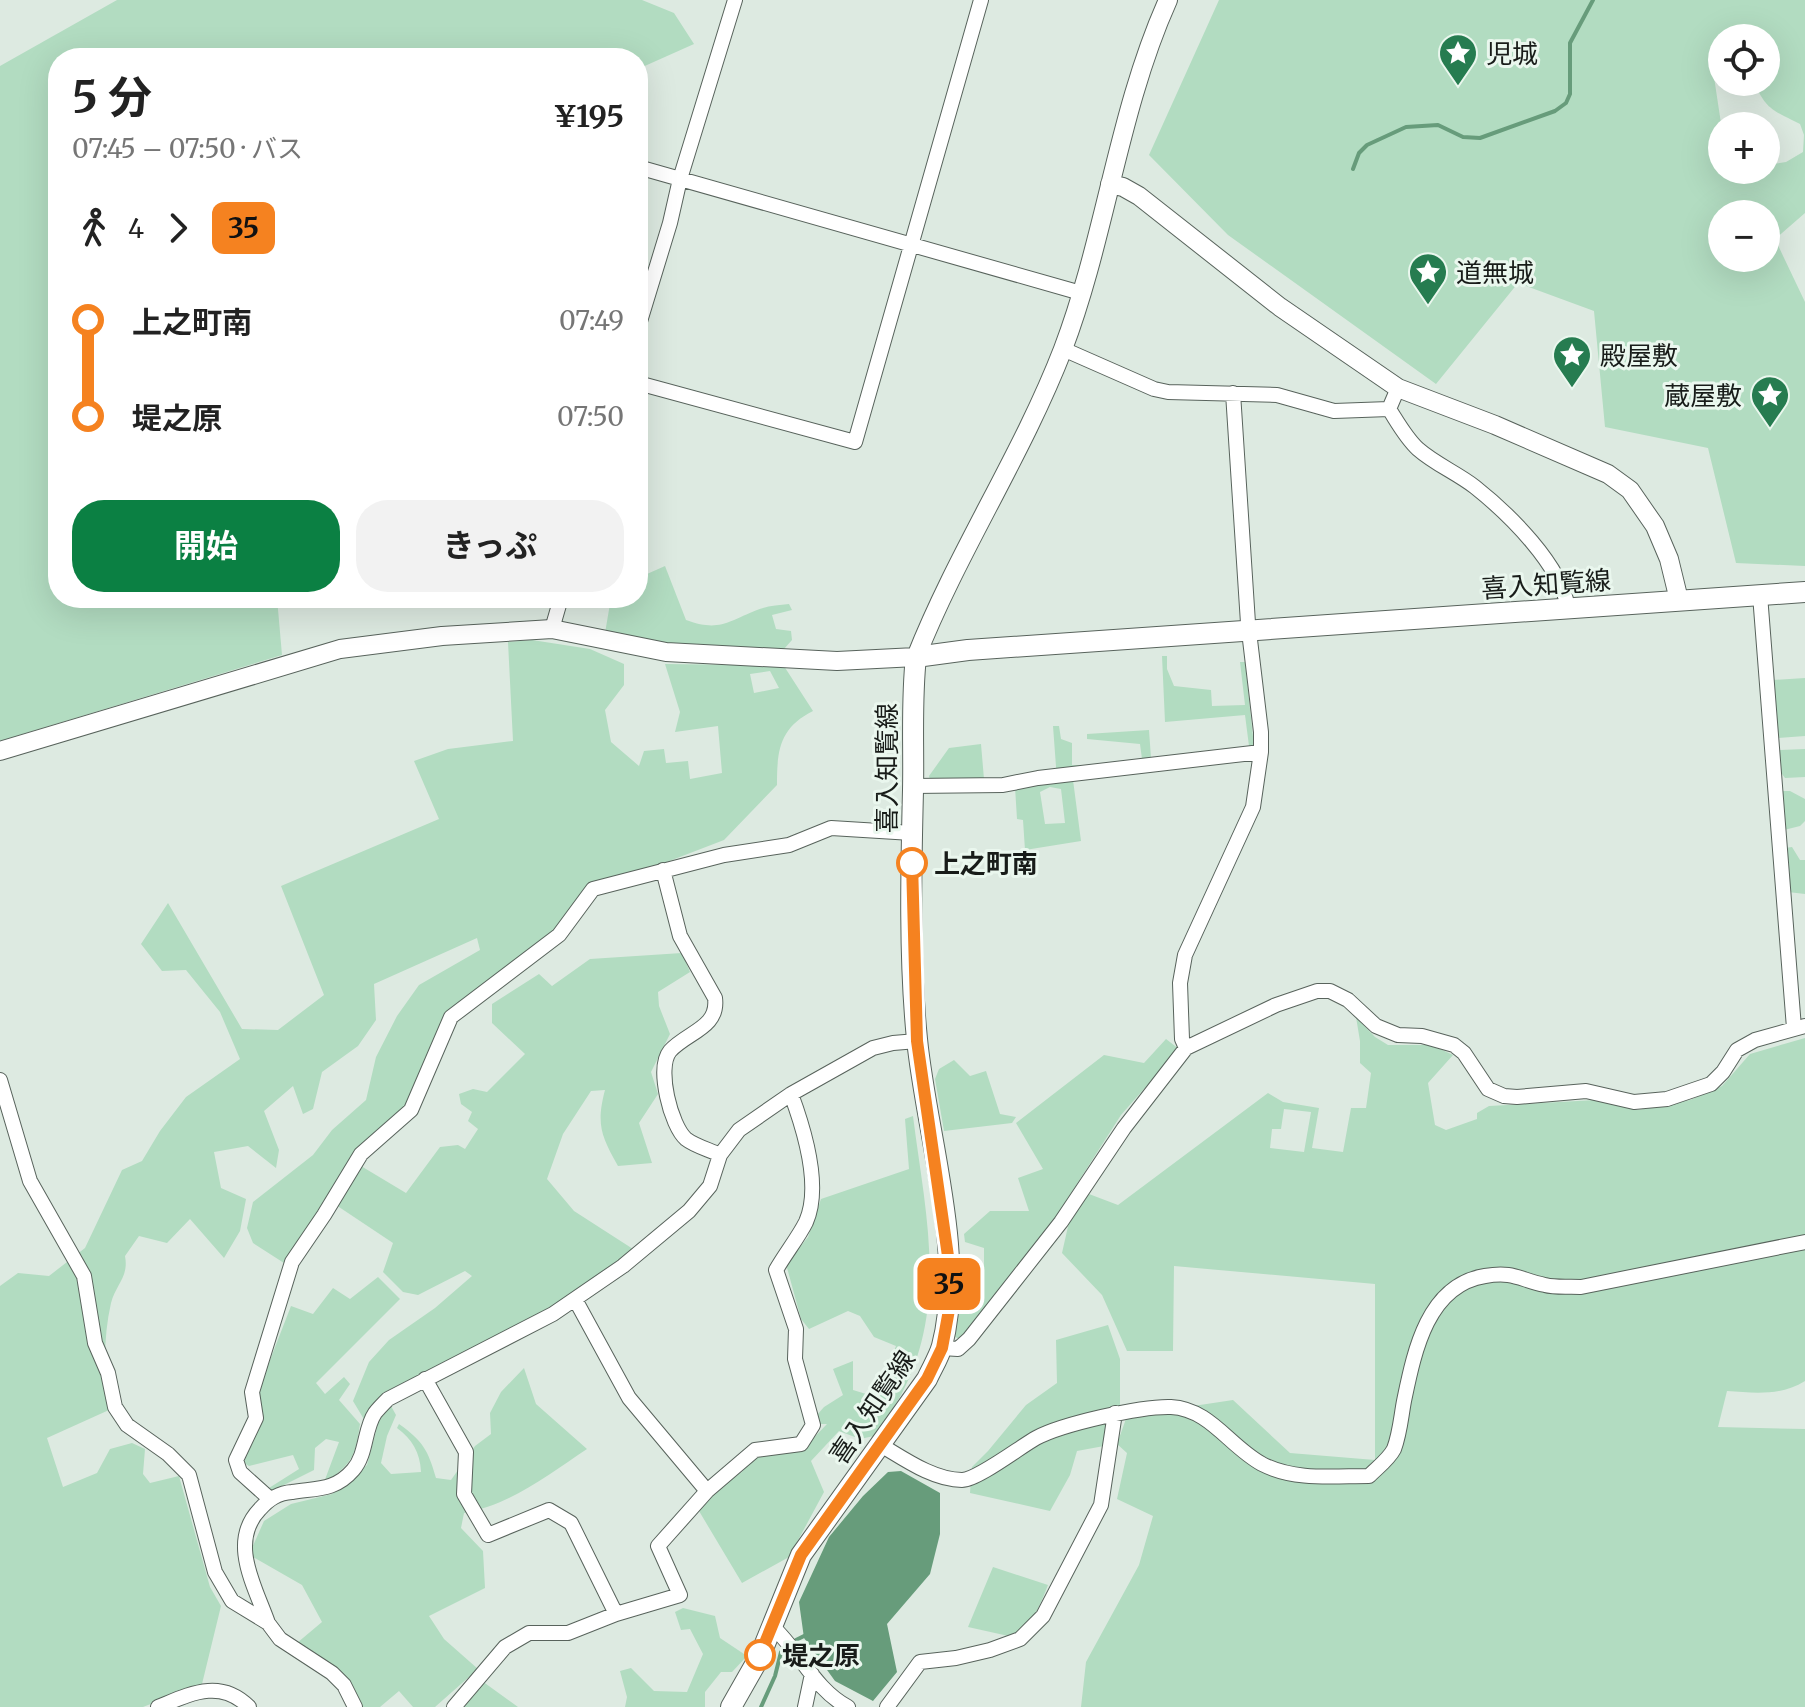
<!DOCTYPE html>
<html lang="ja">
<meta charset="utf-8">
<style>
body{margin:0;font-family:Merriweather,"Noto Sans JP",serif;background:#f2f2f2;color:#222;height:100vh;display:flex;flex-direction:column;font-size:30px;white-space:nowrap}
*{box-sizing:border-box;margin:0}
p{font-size:26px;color:#767676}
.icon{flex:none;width:44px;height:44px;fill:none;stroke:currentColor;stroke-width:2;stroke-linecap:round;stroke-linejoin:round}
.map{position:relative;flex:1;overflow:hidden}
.sheet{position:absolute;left:48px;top:48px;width:600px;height:560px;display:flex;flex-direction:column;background:#fff;border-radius:32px;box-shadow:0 8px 32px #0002}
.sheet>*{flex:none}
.badge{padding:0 16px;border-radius:12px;font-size:28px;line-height:52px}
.tools{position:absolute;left:1708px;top:24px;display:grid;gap:16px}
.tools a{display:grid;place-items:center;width:72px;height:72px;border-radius:50%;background:#fff;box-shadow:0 8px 32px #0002;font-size:40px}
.map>.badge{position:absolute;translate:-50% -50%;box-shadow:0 0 0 4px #fff}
.legs{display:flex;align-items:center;gap:12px;height:88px;padding:0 24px;font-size:26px}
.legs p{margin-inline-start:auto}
.overview{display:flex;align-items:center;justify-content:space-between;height:136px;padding:0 24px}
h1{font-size:44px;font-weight:700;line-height:60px}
.primary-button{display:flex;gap:16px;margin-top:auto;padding:16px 24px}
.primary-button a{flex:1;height:92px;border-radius:32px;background:#0b8043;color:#fff;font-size:32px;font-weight:700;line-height:92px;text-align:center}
.primary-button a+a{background:#f2f2f2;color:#222}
ul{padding:0 24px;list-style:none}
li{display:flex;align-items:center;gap:28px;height:96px;font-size:30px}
li i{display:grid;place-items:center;width:12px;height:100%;margin:0 10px;background:currentColor}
li i::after{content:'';width:20px;height:20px;margin:-10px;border:6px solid;border-radius:50%;background:#fff}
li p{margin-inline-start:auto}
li:first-child i{background:linear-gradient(#0000 50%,currentColor 0)}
li:last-child i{background:linear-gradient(currentColor 50%,#0000 0)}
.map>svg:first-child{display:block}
</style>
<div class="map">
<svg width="1805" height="1707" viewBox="0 0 1805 1707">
<rect width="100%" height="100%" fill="#ddeae1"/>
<path fill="#b2dcc1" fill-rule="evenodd" d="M 117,0 L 642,0 L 674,13 L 694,44 L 638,69 L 638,58 L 58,58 L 58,598 L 277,598 L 282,655 L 0,741 L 0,66 Z
M 1219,0 L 1805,0 L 1805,213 L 1775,239 L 1805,302 L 1805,566 L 1736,563 L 1708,448 L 1605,427 L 1594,311 L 1518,283 L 1436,384 L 1228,235 L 1149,155 ZM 1722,38 L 1766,38 L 1766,82 L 1754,82 C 1766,110 1774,111 1800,124 L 1804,135 L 1803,152 L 1786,162 L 1766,165 L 1766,170 L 1722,170 L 1722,130 L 1714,77 L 1722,68 ZM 1722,214 L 1766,214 L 1766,258 L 1722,258 Z
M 665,566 L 686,620 C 719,632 727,622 757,610 C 767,606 778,605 789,604 L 792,610 L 772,615 L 776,629 L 791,631 L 792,640 L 784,649 L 663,646 L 605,633 L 611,598 L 638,598 L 638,578 Z
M 532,640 L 590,649 L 624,664 L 624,685 L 605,710 L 611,742 L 639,766 L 644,751 L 664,749 L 666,763 L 688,761 L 690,779 L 722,773 L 718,726 L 675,732 L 680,712 L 665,664 L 744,665 L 782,663 L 813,711 C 779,728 777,751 777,785 L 724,840 L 659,865 L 592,884 L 554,932 L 470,994 L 407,1106 L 322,1210 L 284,1263 L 253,1243 L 247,1228 L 253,1202 L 313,1155 L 332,1130 L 366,1100 L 376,1057 L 397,1016 L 419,985 L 480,950 L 477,938 L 374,984 L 376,1020 L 358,1046 L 322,1072 L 313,1109 L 303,1114 L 293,1086 L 264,1111 L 279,1150 L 276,1168 L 248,1146 L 214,1152 L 221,1188 L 246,1199 L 240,1231 L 224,1258 L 190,1219 L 167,1243 L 139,1236 L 125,1256 C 129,1277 116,1284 111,1303 C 103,1338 104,1375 109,1410 L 47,1438 L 63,1487 L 97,1473 L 110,1449 L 132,1443 L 145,1449 L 143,1474 L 150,1483 L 179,1476 L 210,1587 L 221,1606 L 202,1684 L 143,1707 L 0,1707 L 0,1286 L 18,1273 L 49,1276 L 85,1248 L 122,1170 L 142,1161 L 160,1131 L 186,1097 L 240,1059 L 220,1012 L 186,970 L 162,971 L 141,944 L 168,903 L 242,1029 L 278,1030 L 324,995 L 281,886 L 439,819 L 414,761 L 448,749 L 513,741 L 508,642 ZM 770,671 L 779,688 L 754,693 L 750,674 Z
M 1162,656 L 1167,656 L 1167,669 L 1174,686 L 1211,690 L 1212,706 L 1245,705 L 1240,662 L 1245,662 L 1254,746 L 1249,746 L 1245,715 L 1165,722 Z
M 1805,678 L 1805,736 L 1777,738 L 1773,680 Z
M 1053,726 L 1059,726 L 1061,739 L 1072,743 L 1072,765 L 1105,765 L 1073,780 L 1081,841 L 1025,850 L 1023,820 L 1017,819 L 1015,787 L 1057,780 ZM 1050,787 L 1061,789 L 1065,823 L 1045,824 L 1040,792 Z
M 1149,730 L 1151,758 L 1142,759 L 1140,744 L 1087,739 L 1087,734 Z
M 981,744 L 984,779 L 930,780 L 929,776 L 949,748 Z
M 1805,749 L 1805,777 L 1785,778 C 1779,771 1775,758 1780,750 Z
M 1781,791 L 1790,791 L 1805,799 L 1805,821 L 1800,826 L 1784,830 Z
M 1792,847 L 1800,860 L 1805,860 L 1805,894 L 1788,892 L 1785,848 Z
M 682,953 L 690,972 L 658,992 L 659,1006 L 670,1034 L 651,1072 L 658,1094 L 639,1123 L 652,1163 L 618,1166 C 601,1136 596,1124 605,1090 L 591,1091 L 563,1134 L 547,1179 L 574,1211 L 633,1249 L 569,1299 L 383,1393 L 365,1421 L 353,1401 L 369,1362 L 389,1340 L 435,1308 L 472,1276 L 465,1271 L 418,1295 L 403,1292 L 383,1272 L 393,1243 L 336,1205 L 361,1166 L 406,1193 L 440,1147 L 458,1145 L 465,1149 L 478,1129 L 468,1121 L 472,1112 L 461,1104 L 459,1094 L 473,1089 L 487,1092 L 525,1054 L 492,1023 L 492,1004 L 539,974 L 552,986 L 590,959 Z
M 1356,1017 L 1375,1037 L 1388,1045 L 1432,1045 L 1453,1055 L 1428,1083 L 1435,1125 L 1446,1130 L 1477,1119 L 1477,1113 L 1489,1106 L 1595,1100 L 1638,1110 L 1690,1100 L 1722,1086 L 1750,1054 L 1805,1038 L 1805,1381 C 1781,1396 1755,1393 1727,1391 L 1718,1427 L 1805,1429 L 1805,1707 L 1081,1707 L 1086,1662 L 1139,1565 L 1153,1516 L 1117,1499 L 1127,1453 L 1117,1444 L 1127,1416 L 1233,1400 L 1290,1453 L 1375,1460 L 1375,1284 L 1174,1266 L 1173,1351 L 1127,1351 L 1102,1295 L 1062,1253 L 1069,1222 L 1089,1194 L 1118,1205 L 1268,1093 L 1283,1102 L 1319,1108 L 1312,1148 L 1343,1152 L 1351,1108 L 1366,1108 L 1371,1073 L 1360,1063 L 1360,1041 ZM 1284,1109 L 1311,1112 L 1304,1152 L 1270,1148 L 1272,1129 L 1281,1129 Z
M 1166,1039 L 1179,1049 L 1121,1115 L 1057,1215 L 960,1339 L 952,1336 L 960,1287 L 971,1284 L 984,1266 L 984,1248 L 965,1242 L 964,1234 L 990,1211 L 1029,1211 L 1018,1178 L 1043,1169 L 1016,1123 L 1104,1055 L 1144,1063 Z
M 954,1060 L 970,1076 L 986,1071 L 1000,1114 L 1016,1117 L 1012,1123 L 944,1131 L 935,1079 L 939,1069 Z
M 913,1116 C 925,1212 949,1305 901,1395 C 893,1409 883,1423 874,1436 L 860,1439 L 839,1431 L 811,1461 L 824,1492 L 789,1557 L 742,1583 L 699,1511 L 718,1484 L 742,1472 L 754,1455 L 803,1449 L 827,1424 L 818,1424 L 817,1415 L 824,1407 L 843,1395 L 833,1369 L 853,1361 L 853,1390 L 876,1397 L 896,1346 L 874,1337 L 860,1316 L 848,1311 L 809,1329 L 801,1319 L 786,1264 L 808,1237 L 821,1199 L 909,1169 L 905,1119 Z
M 378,1277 L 400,1299 L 316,1383 L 325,1394 L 344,1377 L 350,1384 L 339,1400 L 360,1424 C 355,1460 351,1463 323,1485 L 339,1442 L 326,1439 L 315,1448 L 314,1470 L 272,1491 L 269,1488 L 299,1469 L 293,1455 L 249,1466 L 241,1461 L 258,1391 L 291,1306 L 313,1314 L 333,1288 L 350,1299 Z
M 1108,1325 L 1120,1359 L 1120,1405 L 1109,1410 L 1104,1446 L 1077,1451 L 1070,1475 L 1050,1511 L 970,1493 L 972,1467 L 988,1451 L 1026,1405 L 1057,1383 L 1056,1340 Z
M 524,1368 L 536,1404 L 587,1449 C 548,1475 512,1504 464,1513 L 461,1528 L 483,1551 L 485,1588 L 429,1616 L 444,1639 L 478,1669 L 435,1707 L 413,1707 L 399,1691 L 380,1707 L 362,1707 L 347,1677 L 297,1643 L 322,1622 L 302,1585 L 253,1557 L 252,1548 L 264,1521 L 291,1504 L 332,1494 L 367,1465 L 379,1420 L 391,1406 L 396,1415 L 387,1436 L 381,1463 L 391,1474 L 421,1472 C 420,1452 412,1439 397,1428 L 399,1424 C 423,1441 428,1450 436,1478 L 451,1480 L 475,1446 L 491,1434 L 490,1413 L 501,1392 Z
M 993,1567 L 1048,1585 C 1040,1606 1032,1625 1013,1637 L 968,1627 Z
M 683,1608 L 715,1616 L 720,1638 L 747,1656 L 732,1672 L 721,1672 L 705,1692 L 705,1707 L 625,1707 L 627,1697 L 620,1671 L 631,1668 L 654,1691 L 687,1692 L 703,1654 L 690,1629 L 681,1630 L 675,1612 Z
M 482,1681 L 518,1707 L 461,1707 Z"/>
<path fill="#679c7b" d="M 901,1471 L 940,1493 L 940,1534 L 930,1574 L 887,1624 L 897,1672 L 873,1701 L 835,1681 L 804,1638 L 799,1602 L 829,1537 L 863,1496 L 888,1472 Z"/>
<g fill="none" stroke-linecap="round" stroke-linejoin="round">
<path stroke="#679c7b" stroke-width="4" d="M 1353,169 L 1359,153 L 1367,145 L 1406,127 L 1438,125 L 1463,137 L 1480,138 L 1555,111 L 1566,103 L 1570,94 L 1570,43 L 1593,0
M 796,1640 L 806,1635
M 761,1707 L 775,1676 L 781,1652 L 786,1648"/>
<g stroke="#58635c" stroke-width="16">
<path id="minor" d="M 638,167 L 1081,293
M 638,328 L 670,223 L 680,179 L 735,0
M 1063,349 L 1154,389 L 1168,392 L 1277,395 L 1334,411 L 1389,409 L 1398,388
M 638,383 L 855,442 L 981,0
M 1389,409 C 1398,423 1406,438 1418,449 C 1435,464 1457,473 1475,487 C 1509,514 1561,565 1568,608
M 1760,595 L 1794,1028
M 552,629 L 561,598
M 913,786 L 1003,785 L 1038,778 L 1261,752
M 663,870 L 680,936 L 715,998 C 719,1028 687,1032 670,1051 C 656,1068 671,1126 686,1139 C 695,1146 710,1150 720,1155
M 1186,1048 L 1182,1039 L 1180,983 L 1185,955 L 1253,807 L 1261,752 L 1261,732 L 1248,623 L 1233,393
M 0,1080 L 30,1181 L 84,1276 L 95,1343 L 108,1373 L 115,1407 L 127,1425 L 168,1454 L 189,1475 L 215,1572 L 232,1601 L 268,1623 L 280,1639 L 332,1673 L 344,1685 L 355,1707
M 576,1301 L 629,1398 L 707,1491
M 942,1348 L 958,1349 L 969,1339 L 1061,1222 L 1124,1128 L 1186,1048 L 1276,1005 L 1317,991 L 1330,991 L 1348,1000 L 1376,1026 L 1398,1035 L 1422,1036 L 1454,1045 L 1464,1053 L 1488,1089 L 1504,1096 L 1517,1097 L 1586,1091 L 1634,1102 L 1667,1099 L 1711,1084 L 1723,1072 L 1737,1050 L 1755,1040 L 1805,1026
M 425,1379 L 466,1452 L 464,1494 L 488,1535 L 549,1510 L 571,1523 L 616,1614
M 879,1444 C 903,1458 933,1480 962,1480 C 977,1480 1020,1447 1036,1438 C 1062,1424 1141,1406 1171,1407 C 1210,1409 1229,1446 1262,1464 C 1295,1481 1333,1476 1369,1476 C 1377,1468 1389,1459 1394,1449 C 1400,1433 1401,1417 1404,1401 C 1414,1353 1427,1285 1485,1276 C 1514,1271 1520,1280 1545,1285 C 1556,1288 1570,1286 1581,1287 L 1805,1242
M 270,1499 L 240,1472 L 236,1460 L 256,1418 L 252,1392 L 292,1262 L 324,1215 L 361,1154 L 411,1110 L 451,1017 L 559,935 L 593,889 L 724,855 L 789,845 L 831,828 L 912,833
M 268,1623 C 255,1586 228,1542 260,1509 C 269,1499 278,1493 292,1492 C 316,1488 335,1491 353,1470 C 367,1454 364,1429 375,1413 C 379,1408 384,1403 388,1399 L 553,1314 L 623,1266 L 689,1211 L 710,1186 L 720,1155 L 739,1130 L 791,1094 L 873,1048 L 893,1043 L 917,1041
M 773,1627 C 800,1652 815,1690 848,1707
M 158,1707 C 190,1694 220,1678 249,1707
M 454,1707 L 505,1647 L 529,1633 L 568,1633 L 616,1614 L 680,1595 L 658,1546 L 707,1491 L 755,1450 L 801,1444 L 813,1425 L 795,1359 L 796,1329 L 776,1270 C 785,1254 798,1238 806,1222 C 822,1186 804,1129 791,1094
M 805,1707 L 812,1674
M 887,1707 L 920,1662 L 956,1658 L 990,1650 L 1020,1639 L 1043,1616 L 1101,1505 L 1115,1413"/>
</g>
<g stroke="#58635c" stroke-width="20">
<path id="tertiary" d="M 1110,184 L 1123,187 L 1139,196 L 1280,307 L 1398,388 L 1495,425 L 1608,474 L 1630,490 L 1655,526 L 1669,559 L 1679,600
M 0,751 L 340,649 L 442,636 L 552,629 L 666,652 L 837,661 L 916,657 C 958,551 1022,455 1063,349 C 1106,236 1118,111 1168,0"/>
</g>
<g stroke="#58635c" stroke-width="22">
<path id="secondary" d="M 731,1707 L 760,1656 L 801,1555 L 927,1379 C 932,1368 939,1357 942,1346 C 966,1254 926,1133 917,1039 C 909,959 911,871 913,790 C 914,746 911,701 916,657 L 968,650 L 1805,592"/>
</g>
<use href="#minor" stroke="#fff" stroke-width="14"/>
<use href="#tertiary" stroke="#fff" stroke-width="18"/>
<use href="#secondary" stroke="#fff" stroke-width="20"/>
</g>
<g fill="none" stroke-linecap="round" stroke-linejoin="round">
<g stroke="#fff" stroke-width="18">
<path id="line-1" d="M 760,1655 L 801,1555 L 927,1379 L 942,1348 L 949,1310 L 950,1270 L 917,1041 L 912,863"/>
</g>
<use href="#line-1" stroke="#f58220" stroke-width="12"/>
</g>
<defs>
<g id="sight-pin" transform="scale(2)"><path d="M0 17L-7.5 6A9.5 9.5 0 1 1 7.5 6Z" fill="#267c50" stroke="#eaf7ee"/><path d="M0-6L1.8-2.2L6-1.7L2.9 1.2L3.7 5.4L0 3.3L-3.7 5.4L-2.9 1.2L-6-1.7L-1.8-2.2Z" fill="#fff"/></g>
</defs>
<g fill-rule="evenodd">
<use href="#sight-pin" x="1458" y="53"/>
<use href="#sight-pin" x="1428" y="272"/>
<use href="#sight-pin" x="1572" y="355"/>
<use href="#sight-pin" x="1770" y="395"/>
</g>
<g fill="#fff" stroke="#f58220" stroke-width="4">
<circle cx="912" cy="863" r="14"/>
<circle cx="760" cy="1655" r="14"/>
</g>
<g text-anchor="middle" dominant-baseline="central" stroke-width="6" stroke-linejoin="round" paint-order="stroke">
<g font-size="26" fill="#181c19" stroke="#eaf7ee" text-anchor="start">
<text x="1486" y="53">児城</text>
<text x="1456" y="272">道無城</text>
<text x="1600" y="355">殿屋敷</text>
<text x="1742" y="395" text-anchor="end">蔵屋敷</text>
</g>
<g font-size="26" fill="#181c19" stroke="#eaf7ee">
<text transform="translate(1546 584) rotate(-4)">喜入知覧線</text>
<text transform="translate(886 768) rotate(-90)">喜入知覧線</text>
<text transform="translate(872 1407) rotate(-56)">喜入知覧線</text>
</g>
<g font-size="26" font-weight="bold" fill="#181c19" stroke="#eaf7ee" text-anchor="start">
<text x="934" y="863">上之町南</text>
<text x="782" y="1655">堤之原</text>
</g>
</g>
</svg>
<div class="tools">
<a><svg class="icon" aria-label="locate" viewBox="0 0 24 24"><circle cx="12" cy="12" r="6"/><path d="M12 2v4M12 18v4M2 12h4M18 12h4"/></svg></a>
<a>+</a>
<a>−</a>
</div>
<b class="badge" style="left:949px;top:1284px;background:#f58220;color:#111">35</b>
<section class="sheet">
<div class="overview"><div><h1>5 分</h1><p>07:45 – 07:50 · バス</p></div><b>¥195</b></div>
<div class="legs"><svg class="icon" aria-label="walk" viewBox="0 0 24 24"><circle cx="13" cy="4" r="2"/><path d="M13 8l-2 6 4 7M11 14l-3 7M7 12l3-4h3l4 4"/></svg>4<svg class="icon" aria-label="forward" viewBox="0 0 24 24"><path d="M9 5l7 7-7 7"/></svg><b class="badge" style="background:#f58220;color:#111">35</b></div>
<ul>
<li><i style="color:#f58220"></i><b>上之町南</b><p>07:49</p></li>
<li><i style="color:#f58220"></i><b>堤之原</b><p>07:50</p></li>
</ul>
<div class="primary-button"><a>開始</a><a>きっぷ</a></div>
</section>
</div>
